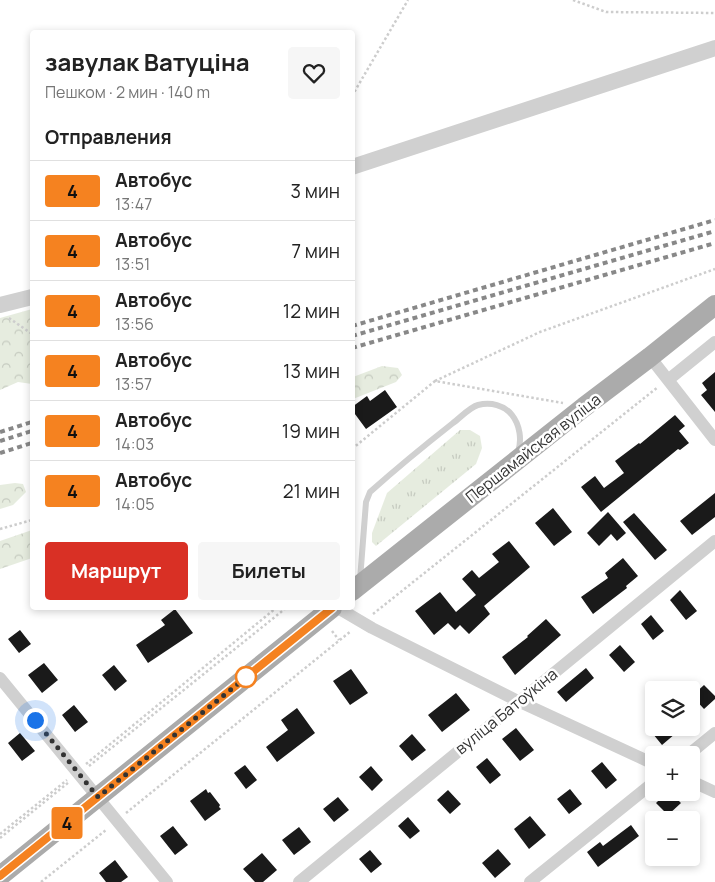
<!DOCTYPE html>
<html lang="ru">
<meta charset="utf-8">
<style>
body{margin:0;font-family:Manrope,sans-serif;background:#f6f6f6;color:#222;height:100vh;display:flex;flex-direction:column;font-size:19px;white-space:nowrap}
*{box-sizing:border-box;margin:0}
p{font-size:16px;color:#767676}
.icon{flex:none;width:28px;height:28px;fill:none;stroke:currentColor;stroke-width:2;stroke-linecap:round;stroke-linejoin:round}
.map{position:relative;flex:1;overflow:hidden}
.drawer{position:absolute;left:30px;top:30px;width:325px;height:580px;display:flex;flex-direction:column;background:#fff;border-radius:5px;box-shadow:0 2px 8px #0003}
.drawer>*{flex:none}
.badge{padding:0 10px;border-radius:4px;font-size:18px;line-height:32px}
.tools{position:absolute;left:645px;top:681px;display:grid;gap:10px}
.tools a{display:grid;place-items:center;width:55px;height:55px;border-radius:5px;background:#fff;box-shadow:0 2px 8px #0003;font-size:25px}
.you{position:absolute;width:25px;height:25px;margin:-12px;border:4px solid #fff;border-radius:50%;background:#1a73e8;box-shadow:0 0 0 8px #1a73e833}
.map>.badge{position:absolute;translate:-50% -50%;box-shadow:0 0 0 2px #fff}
h2{padding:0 15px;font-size:19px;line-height:45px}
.round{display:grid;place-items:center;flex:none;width:52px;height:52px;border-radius:5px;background:#f6f6f6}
.headline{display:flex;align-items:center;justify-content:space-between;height:85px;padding:0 15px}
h1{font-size:24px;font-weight:700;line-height:38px}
.button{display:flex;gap:10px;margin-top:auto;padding:10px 15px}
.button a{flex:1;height:58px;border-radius:5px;background:#d93025;color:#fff;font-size:20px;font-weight:700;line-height:58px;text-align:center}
.button a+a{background:#f6f6f6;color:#222}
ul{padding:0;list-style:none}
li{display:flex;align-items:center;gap:15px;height:60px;padding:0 15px;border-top:1px solid #e0e0e0}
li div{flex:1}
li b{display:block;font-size:19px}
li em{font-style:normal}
li .badge{min-width:55px;font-weight:700;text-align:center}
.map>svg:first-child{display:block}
</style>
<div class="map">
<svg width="715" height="882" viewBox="0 0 715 882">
<defs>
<pattern id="grass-tufts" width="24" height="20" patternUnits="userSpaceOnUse" patternTransform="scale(1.25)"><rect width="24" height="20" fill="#e6ecdf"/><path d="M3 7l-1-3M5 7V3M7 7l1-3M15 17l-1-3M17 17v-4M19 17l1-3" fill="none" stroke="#c6cbc0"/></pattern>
<pattern id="forest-crowns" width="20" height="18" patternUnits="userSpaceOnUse" patternTransform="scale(1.25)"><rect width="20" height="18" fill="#e6ecdf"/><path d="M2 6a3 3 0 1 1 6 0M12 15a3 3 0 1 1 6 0" fill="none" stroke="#c6cbc0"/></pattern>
</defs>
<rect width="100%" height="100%" fill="#fff"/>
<path fill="url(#grass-tufts)" d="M 460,430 L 470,430 L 480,436 L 482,448 L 476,464 L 376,546 L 372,542 L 372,533 L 387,493 Z"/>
<path fill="url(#forest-crowns)" d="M 32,309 L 32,384 L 18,382 L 0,390 L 0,318 Z
M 382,366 L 398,368 L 402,375 L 396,382 L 353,399 L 353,377 Z
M 15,483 L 23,484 L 26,492 L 13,505 L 0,509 L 0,485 Z
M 32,530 L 32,558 L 0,569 L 0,541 Z"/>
<path fill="#1a1a1a" d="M 715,372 L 715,412 L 701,395 L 707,390 L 702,383 Z
M 385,390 L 397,407 L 366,429 L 352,410 L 352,407 L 367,396 L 370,401 Z
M 675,415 L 685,426 L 679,431 L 689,443 L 680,450 L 678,449 L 601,512 L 581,487 L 595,476 L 604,488 L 624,473 L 615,461 L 639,443 L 640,444 Z
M 715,493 L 715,517 L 692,535 L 680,521 Z
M 553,508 L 572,532 L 554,546 L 535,523 Z
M 608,512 L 626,533 L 617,541 L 611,534 L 599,546 L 587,533 Z
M 634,513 L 667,550 L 655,560 L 623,522 Z
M 509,541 L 530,567 L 484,606 L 490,614 L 469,634 L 460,625 L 455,630 L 448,623 L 434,635 L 415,611 L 440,592 L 456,612 L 476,595 L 462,579 L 472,570 L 479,578 L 499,562 L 492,554 Z
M 623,558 L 638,576 L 626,586 L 627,588 L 593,614 L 581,597 L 608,578 L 605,573 Z
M 680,590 L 697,611 L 686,620 L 670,600 Z
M 175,609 L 193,633 L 148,663 L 136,645 L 165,625 L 161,620 Z
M 651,615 L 664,631 L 653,640 L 641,624 Z
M 546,619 L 561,635 L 515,675 L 502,657 L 528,637 L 527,636 Z
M 20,630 L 31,644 L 19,653 L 8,639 Z
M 620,645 L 635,662 L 624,672 L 609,655 Z
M 44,663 L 58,680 L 42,693 L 28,675 Z
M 114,665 L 127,681 L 115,691 L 102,675 Z
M 586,668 L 594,678 L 566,702 L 557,692 Z
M 351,669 L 368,693 L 350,705 L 333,681 Z
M 704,685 L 715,696 L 715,699 L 704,709 L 692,696 Z
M 456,693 L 470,710 L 442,732 L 428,715 Z
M 74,705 L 88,722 L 75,732 L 62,715 Z
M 297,708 L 315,733 L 277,762 L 266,747 L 288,730 L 281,720 Z
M 516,728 L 534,750 L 520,761 L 502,739 Z
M 661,728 L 682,728 L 662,745 L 653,734 Z
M 20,733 L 35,751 L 22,761 L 8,743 Z
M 412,734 L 426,750 L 412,761 L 399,746 Z
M 487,758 L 501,775 L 490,784 L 476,767 Z
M 602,762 L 617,780 L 606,789 L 591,771 Z
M 245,765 L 257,780 L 246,789 L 234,773 Z
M 371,766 L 383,780 L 372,791 L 359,777 Z
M 206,789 L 208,793 L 210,792 L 220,805 L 219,807 L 221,809 L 205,821 L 190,801 Z
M 570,789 L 582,804 L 569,814 L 557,799 Z
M 448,790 L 461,804 L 450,814 L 437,800 Z
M 667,792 L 670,792 L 681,803 L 668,815 L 656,803 Z
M 338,797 L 349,810 L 334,822 L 323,809 Z
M 530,816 L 546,835 L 529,849 L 514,829 Z
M 408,817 L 420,831 L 410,839 L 398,826 Z
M 631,825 L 639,836 L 598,867 L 587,852 L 600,842 L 603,846 Z
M 173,826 L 188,845 L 175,855 L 160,836 Z
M 299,827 L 311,842 L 294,855 L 282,840 Z
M 498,849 L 511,864 L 495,878 L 482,863 Z
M 370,850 L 382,864 L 371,873 L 359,859 Z
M 262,853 L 277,870 L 263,882 L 255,882 L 243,869 Z
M 115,860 L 128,877 L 121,882 L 106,882 L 99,873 Z"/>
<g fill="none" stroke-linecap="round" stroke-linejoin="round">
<path stroke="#cdcdcd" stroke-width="2.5" stroke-dasharray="2.5 2.5" stroke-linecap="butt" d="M 573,0 L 606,12 L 715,13
M 352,96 L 408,0
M 9,318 L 32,334
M 435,381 L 540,332 L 715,269
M 352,449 L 435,381 L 563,403
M 0,529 L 32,520
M 373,614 L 658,387
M 332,631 L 339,640
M 86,764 L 276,608
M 89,766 L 286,608
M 126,813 L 351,631
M 0,834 L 67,780
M 0,838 L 69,782
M 41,882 L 106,830"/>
<path stroke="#d0d0d0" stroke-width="6" d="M 360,580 L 366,502 L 370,492 C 397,468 425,445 453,423 C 460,418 470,407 478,405 C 491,402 504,405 512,415 C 520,425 522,440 518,452"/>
<path stroke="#d0d0d0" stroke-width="12" d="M 650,357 L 715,440
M 668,380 L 715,342
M 338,608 L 372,628 L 518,701 L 654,764
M 0,678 L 167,882
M 688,755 L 715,733
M 691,781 L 715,792
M 299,882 L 715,541
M 530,882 L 654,782"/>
<path stroke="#d0d0d0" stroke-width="16" d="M 352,167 L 715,48
M 0,305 L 32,297"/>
<path stroke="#ababab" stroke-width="20" d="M 352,591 L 584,407 L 650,357 L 715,305
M 0,876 L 332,608"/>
<path stroke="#888" stroke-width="4" stroke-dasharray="5 4" stroke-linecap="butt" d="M 352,326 L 715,220
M 352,336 L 715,231
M 352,348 L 715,243
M 0,432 L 32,422
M 0,441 L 32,431
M 0,453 L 32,443"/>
</g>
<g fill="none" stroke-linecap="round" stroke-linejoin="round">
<g stroke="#fff" stroke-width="11">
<path id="line" d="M 0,876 L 332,608"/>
</g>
<use href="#line" stroke="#f58220" stroke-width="8"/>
<path stroke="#333" stroke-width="5" stroke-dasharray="0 9" d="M 35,720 L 98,797 L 249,675 L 246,677"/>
</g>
<circle fill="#fff" stroke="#f58220" stroke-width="2.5" cx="246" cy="677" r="10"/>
<g text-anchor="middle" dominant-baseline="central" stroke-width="5" stroke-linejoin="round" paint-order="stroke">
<g font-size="16" fill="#333" stroke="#fff">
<text transform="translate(533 448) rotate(-38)">Першамайская вуліца</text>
<text transform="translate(506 711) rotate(-39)">вуліца Батоўкіна</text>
</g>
</g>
</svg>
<div class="tools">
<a><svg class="icon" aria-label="layers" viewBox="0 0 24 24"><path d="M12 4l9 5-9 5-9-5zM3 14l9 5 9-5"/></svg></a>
<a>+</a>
<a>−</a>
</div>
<div class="you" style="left:35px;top:720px"></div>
<b class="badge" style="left:67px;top:823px;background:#f58220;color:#111">4</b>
<section class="drawer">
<div class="headline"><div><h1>завулак Ватуціна</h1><p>Пешком · 2 мин · 140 m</p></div><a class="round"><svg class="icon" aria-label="heart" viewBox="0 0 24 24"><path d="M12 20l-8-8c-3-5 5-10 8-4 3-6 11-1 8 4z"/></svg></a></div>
<h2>Отправления</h2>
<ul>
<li><span class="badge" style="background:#f58220;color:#111">4</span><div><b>Автобус</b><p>13:47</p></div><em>3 мин</em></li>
<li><span class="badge" style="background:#f58220;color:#111">4</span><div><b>Автобус</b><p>13:51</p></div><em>7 мин</em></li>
<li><span class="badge" style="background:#f58220;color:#111">4</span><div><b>Автобус</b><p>13:56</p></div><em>12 мин</em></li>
<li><span class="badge" style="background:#f58220;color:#111">4</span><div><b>Автобус</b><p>13:57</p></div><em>13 мин</em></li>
<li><span class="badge" style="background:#f58220;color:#111">4</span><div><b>Автобус</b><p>14:03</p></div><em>19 мин</em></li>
<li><span class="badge" style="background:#f58220;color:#111">4</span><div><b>Автобус</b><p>14:05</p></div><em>21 мин</em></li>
</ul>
<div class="button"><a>Маршрут</a><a>Билеты</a></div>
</section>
</div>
